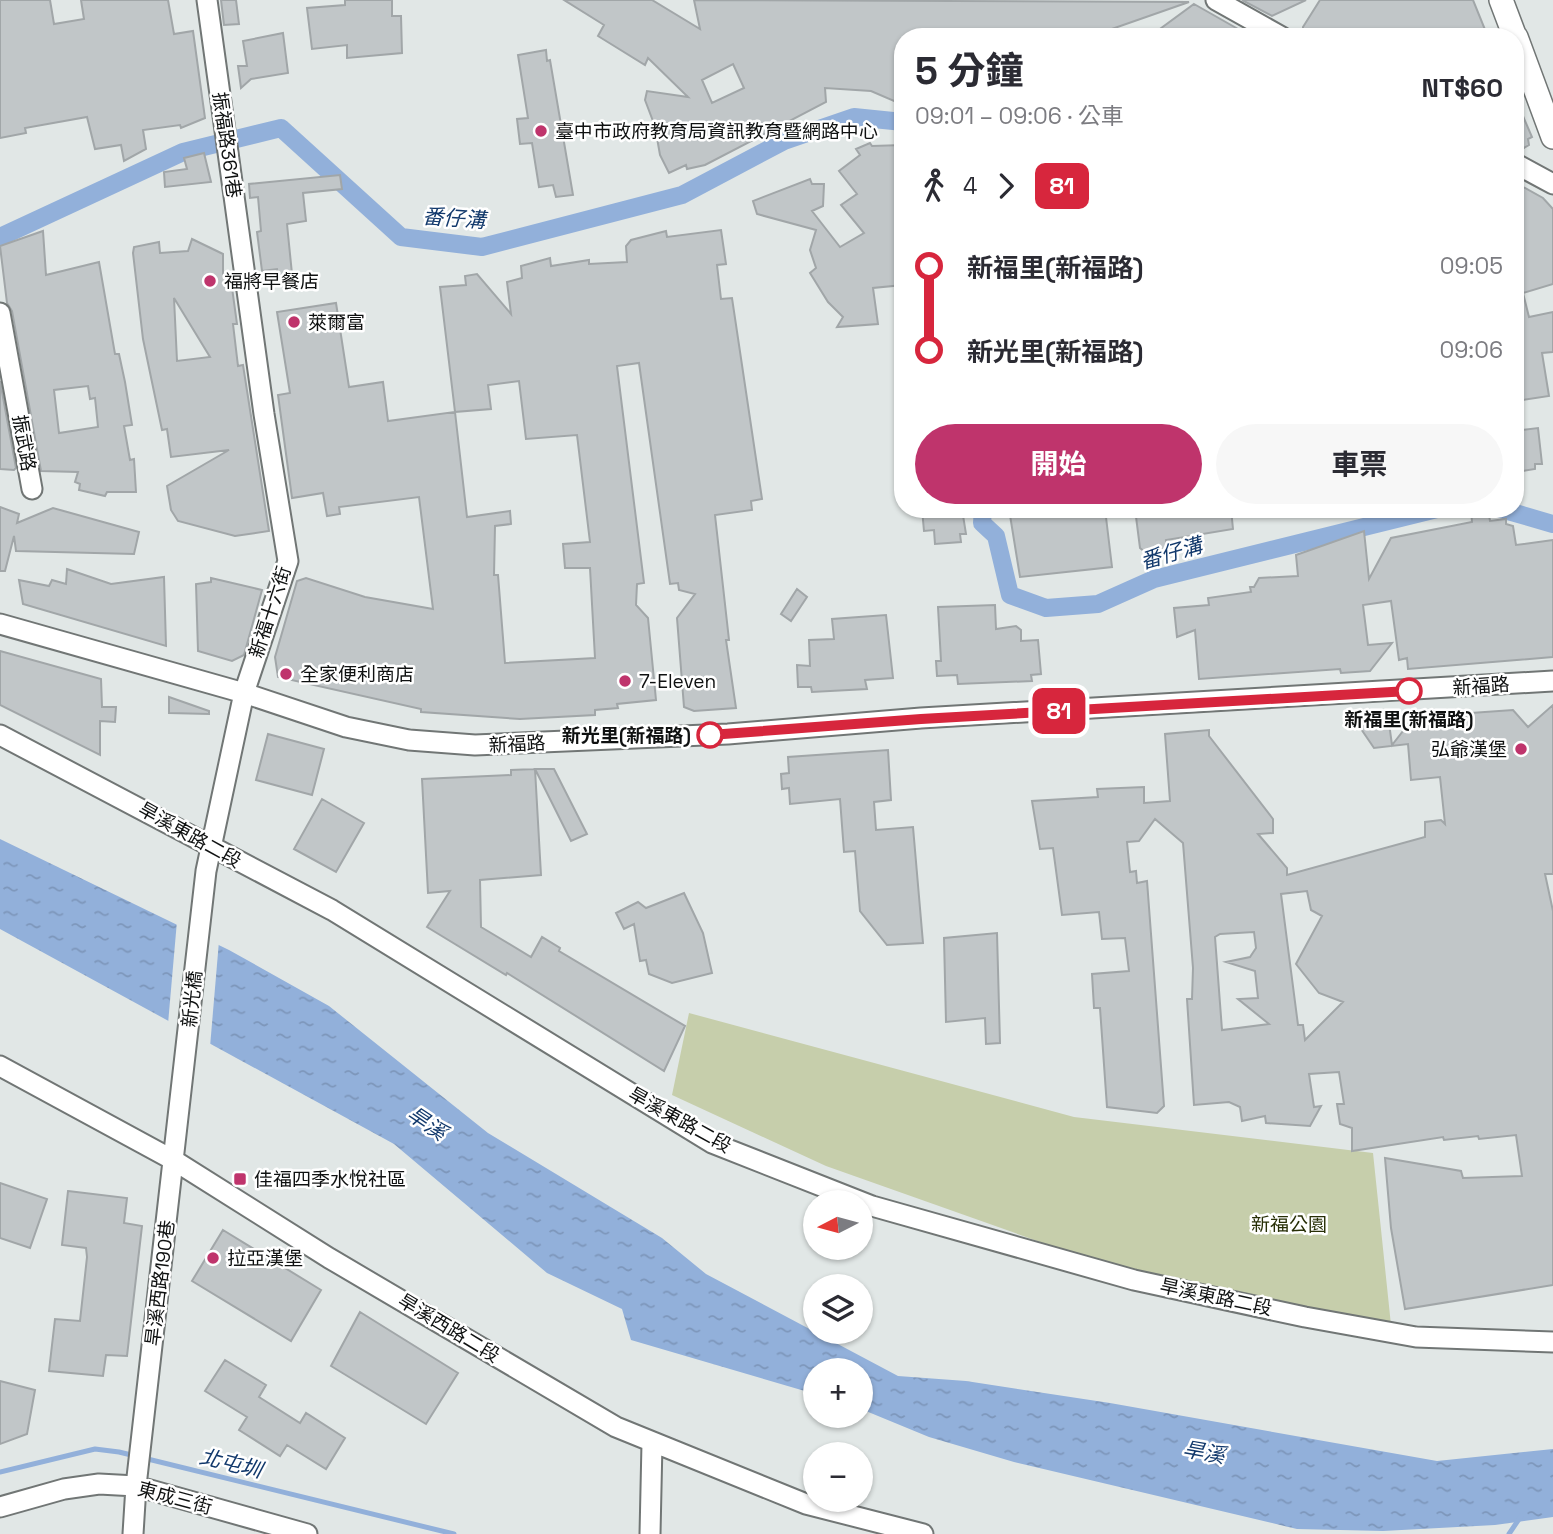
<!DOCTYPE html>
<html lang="zh-TW">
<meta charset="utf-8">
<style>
body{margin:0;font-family:"Space Grotesk","Noto Sans TC",sans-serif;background:#f7f7f7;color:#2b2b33;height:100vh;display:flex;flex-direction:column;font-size:26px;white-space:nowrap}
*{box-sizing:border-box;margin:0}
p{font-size:23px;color:#7c7c81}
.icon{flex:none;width:38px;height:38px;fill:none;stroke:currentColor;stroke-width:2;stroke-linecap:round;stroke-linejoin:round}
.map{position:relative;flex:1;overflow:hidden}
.side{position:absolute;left:894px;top:28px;width:630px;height:490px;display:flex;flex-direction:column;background:#fff;border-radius:28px;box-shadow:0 2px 5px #0004}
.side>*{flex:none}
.badge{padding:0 14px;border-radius:10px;font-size:24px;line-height:46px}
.needle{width:46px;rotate:264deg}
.tools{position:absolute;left:803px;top:1190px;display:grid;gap:14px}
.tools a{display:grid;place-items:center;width:70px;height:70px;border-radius:50%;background:#fff;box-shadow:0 2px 5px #0004;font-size:35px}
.map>.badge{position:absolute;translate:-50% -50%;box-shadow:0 0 0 4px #fff}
.legs{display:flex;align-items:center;gap:10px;height:77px;padding:0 21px;font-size:23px}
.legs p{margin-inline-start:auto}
.headline{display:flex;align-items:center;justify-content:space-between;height:119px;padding:0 21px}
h1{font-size:38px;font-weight:700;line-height:52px}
.action{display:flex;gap:14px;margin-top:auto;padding:14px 21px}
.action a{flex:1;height:80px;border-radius:42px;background:#bf346c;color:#fff;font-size:28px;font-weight:700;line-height:80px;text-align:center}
.action a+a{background:#f7f7f7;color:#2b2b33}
ul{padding:0 21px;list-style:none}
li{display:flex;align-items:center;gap:24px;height:84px;font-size:26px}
li i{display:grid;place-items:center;width:10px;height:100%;margin:0 9px;background:currentColor}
li i::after{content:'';width:18px;height:18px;margin:-9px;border:5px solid;border-radius:50%;background:#fff}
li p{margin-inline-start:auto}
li:first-child i{background:linear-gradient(#0000 50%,currentColor 0)}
li:last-child i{background:linear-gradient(currentColor 50%,#0000 0)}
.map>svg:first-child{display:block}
</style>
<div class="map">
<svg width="1553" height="1534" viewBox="0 0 1553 1534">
<defs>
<pattern id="water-ripples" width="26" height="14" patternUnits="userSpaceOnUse" patternTransform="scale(1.75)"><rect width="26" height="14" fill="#92b0da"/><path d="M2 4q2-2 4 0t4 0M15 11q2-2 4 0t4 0" fill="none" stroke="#7d96ba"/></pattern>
</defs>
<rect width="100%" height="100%" fill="#e1e7e6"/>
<path fill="#c6ceab" d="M 689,1013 L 1074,1117 L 1373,1153 L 1391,1325 L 1139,1277 L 826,1166 L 672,1095 Z"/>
<path fill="url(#water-ripples)" d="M 0,839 L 229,950 L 329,1006 L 488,1133 L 662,1238 L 706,1274 L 898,1376 L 966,1381 L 1110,1403 L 1437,1461 L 1553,1449 L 1553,1517 L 1495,1525 L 1383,1531 L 1297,1529 L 1014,1462 L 929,1437 L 861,1409 L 861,1370 L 816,1370 L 815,1394 L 631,1340 L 622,1309 L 547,1273 L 394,1144 L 0,929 Z"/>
<path fill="#e1e7e6" d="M 177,921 L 219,941 L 210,1047 L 168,1024 Z"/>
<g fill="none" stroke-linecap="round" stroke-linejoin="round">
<path stroke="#92b0da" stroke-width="5" d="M 0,1472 L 95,1449 L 119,1452 L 454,1534
M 1509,1534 L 1521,1516"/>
<path stroke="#92b0da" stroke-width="18" d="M 0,237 L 183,152 L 281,128 L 401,237 L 482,247 L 682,195 L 784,141 L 854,117 L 903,122
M 983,509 L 982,523 L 996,536 L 1010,595 L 1046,608 L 1098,604 L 1154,579 L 1437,509
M 1501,509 L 1553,524"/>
</g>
<path fill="#c1c6c8" stroke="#a1a6a8" stroke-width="2" fill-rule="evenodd" d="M 0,0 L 50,0 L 54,24 L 84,19 L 81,0 L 168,0 L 174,34 L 193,31 L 205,118 L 181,128 L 180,125 L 143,130 L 146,149 L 124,161 L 121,145 L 95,149 L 87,117 L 25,128 L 26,133 L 0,138 Z
M 221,0 L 236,0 L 239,24 L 224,25 Z
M 345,0 L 392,0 L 392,16 L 401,16 L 402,53 L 347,58 L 347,45 L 312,49 L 307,8 L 345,5 Z
M 564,0 L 652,0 L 700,29 L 694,0 L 1189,2 L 1089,37 L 903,37 L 903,98 L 894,101 L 871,91 L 825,88 L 826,102 L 705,165 L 687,169 L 686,165 L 669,173 L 660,155 L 657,138 L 659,137 L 645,100 L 647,91 L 688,97 L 648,58 L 645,65 L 598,36 L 604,25 ZM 733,64 L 744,88 L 712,103 L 702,80 Z
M 1242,0 L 1306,0 L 1272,16 Z
M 1320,0 L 1473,0 L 1488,37 L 1310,37 L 1303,33 L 1303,27 Z
M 1194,4 L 1252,37 L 1149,37 Z
M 283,33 L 288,73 L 251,79 L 241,88 L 238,66 L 247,66 L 243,41 Z
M 546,50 L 547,61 L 550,60 L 573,195 L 556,197 L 553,185 L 539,187 L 532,143 L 520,144 L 517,119 L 528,118 L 518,55 Z
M 1516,100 L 1532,137 L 1528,139 L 1529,145 L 1517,152 Z
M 870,143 L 872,146 L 903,145 L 903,285 L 873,288 L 878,324 L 837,327 L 843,317 L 828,302 L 810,273 L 816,268 L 810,250 L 816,230 L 757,214 L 753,201 L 810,179 L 812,184 L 824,184 L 823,206 L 812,211 L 840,247 L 864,233 L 841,205 L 857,194 L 839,171 L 860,155 L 856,149 Z
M 204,153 L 211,182 L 165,187 L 164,172 L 187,169 L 184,158 Z
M 340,175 L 342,189 L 303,193 L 306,221 L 287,224 L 292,274 L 278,276 L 277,269 L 262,271 L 257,232 L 261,231 L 258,197 L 250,198 L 249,184 Z
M 1516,183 L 1543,198 L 1553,209 L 1553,284 L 1523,293 L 1529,317 L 1553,312 L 1553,352 L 1542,353 L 1549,396 L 1516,401 L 1516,283 L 1519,282 L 1516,271 Z
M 721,230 L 726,264 L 717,265 L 721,299 L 732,298 L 762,499 L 751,501 L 752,510 L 715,515 L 729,640 L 726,640 L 736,708 L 694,711 L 684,707 L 677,618 L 695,594 L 679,590 L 678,583 L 670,584 L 639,363 L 617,366 L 644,583 L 637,584 L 636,605 L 648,618 L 656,700 L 617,704 L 618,708 L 595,710 L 595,715 L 520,719 L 421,712 L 421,709 L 278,677 L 275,657 L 297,581 L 306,578 L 365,597 L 433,609 L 419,497 L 339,507 L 340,514 L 327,516 L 323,493 L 292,498 L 278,395 L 290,393 L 277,312 L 336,303 L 349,387 L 383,382 L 388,421 L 455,412 L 440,287 L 466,285 L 465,276 L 477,274 L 511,314 L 507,282 L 522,278 L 521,266 L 550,258 L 551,266 L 589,260 L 589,264 L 627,262 L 626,246 L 631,240 L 666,231 L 667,237 ZM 519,381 L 526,439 L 577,435 L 590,542 L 563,544 L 565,568 L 590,568 L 595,658 L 505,663 L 498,575 L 494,575 L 495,526 L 511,524 L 510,511 L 467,517 L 455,412 L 491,409 L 488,385 Z
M 43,231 L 46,275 L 99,262 L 115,354 L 119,354 L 125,382 L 132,425 L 124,426 L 130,460 L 134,459 L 136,492 L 107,492 L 105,496 L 79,490 L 80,484 L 75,482 L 78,472 L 41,471 L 12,311 L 7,303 L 0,246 ZM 88,386 L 90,399 L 95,398 L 98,427 L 59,433 L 54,390 Z
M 192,239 L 223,254 L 223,274 L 230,273 L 237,324 L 233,324 L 238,366 L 243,365 L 269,531 L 235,536 L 178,521 L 171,510 L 167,486 L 229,450 L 171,457 L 167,429 L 162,430 L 143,339 L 133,253 L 134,247 L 159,242 L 160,253 L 188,251 ZM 174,298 L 210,357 L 177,361 Z
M 0,381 L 16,468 L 14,470 L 0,469 Z
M 1538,428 L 1542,464 L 1535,464 L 1535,469 L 1516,472 L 1516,434 L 1522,433 L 1521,430 Z
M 0,507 L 19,514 L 17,523 L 53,508 L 139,532 L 134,554 L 16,551 L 14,536 L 5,571 L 0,571 Z
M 922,509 L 962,509 L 966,534 L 960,534 L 961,542 L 935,544 L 934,530 L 924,531 Z
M 1009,509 L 1105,509 L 1112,567 L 1020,577 Z
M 1135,509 L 1231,509 L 1233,529 L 1166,540 L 1167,552 L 1152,558 L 1140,548 Z
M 1488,509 L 1490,521 L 1506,519 L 1506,524 L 1513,526 L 1516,545 L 1553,540 L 1553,657 L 1408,669 L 1407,658 L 1399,660 L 1391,601 L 1363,605 L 1368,645 L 1392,643 L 1370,671 L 1341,673 L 1340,669 L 1199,679 L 1195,630 L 1177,637 L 1174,608 L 1209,605 L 1208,598 L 1251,592 L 1250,587 L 1254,587 L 1259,578 L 1298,576 L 1296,555 L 1364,531 L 1369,579 L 1391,538 L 1472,522 L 1471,511 Z
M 67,569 L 111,584 L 164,577 L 166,646 L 23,604 L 19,580 L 49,586 L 52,580 L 66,584 Z
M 211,578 L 262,590 L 244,655 L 232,661 L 198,651 L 196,584 L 211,582 Z
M 797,589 L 807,597 L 791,621 L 781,614 Z
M 995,605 L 996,629 L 1016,626 L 1021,630 L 1021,641 L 1038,640 L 1041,674 L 1031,675 L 1032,681 L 958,684 L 957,675 L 937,676 L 936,661 L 941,661 L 938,607 Z
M 886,615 L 893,678 L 865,680 L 867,689 L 812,692 L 811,687 L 798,687 L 797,665 L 810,666 L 809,640 L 834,639 L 832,619 Z
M 0,651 L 101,679 L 102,707 L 116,707 L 115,722 L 100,721 L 100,755 L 0,705 Z
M 169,697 L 209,711 L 209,714 L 169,713 Z
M 1553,705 L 1553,874 L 1545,874 L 1553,911 L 1553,1285 L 1405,1309 L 1391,1228 L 1385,1158 L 1461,1171 L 1463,1178 L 1522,1176 L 1516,1135 L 1479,1139 L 1478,1136 L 1444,1140 L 1443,1137 L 1352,1151 L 1352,1128 L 1340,1124 L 1337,1104 L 1344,1104 L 1339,1072 L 1309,1074 L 1314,1107 L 1321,1106 L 1310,1126 L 1266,1123 L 1265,1116 L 1242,1121 L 1240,1107 L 1229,1102 L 1194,1105 L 1187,999 L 1192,999 L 1193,968 L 1183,843 L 1155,819 L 1139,841 L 1127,842 L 1130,872 L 1136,871 L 1137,883 L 1147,881 L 1164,1106 L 1157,1113 L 1107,1107 L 1100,1008 L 1094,1008 L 1092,974 L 1129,971 L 1125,938 L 1102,939 L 1099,912 L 1062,915 L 1053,848 L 1040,849 L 1032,801 L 1098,797 L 1097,789 L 1144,787 L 1144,803 L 1170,801 L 1165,734 L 1209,730 L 1209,736 L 1273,819 L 1273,833 L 1258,834 L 1287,868 L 1287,875 L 1425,837 L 1425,822 L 1441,820 L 1445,824 L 1440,777 L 1411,780 L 1408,744 L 1374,748 L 1357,723 L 1371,721 L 1371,716 L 1388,716 L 1392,745 L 1414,717 L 1513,710 L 1528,727 ZM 1307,891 L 1311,910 L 1322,916 L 1296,964 L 1319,993 L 1343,1002 L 1305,1040 L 1303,1025 L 1298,1025 L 1281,894 ZM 1254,932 L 1256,948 L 1250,957 L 1226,962 L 1255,971 L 1258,998 L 1238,999 L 1269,1024 L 1222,1030 L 1215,937 L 1220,934 Z
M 268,734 L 324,749 L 312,795 L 256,780 Z
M 888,750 L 891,800 L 874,802 L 876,830 L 913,827 L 923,943 L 887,945 L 860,911 L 855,851 L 844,852 L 840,799 L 790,804 L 789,788 L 782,789 L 781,774 L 789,773 L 788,757 Z
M 535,769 L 554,769 L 587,834 L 571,841 Z
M 535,769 L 541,875 L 480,880 L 481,927 L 531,957 L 542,937 L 560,948 L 559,951 L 685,1026 L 664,1071 L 507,973 L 506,975 L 427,927 L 450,891 L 428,893 L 422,779 L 511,775 L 511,770 Z
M 322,799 L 364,823 L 336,872 L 294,849 Z
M 684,893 L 703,933 L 712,973 L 672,983 L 649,974 L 646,960 L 640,961 L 634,924 L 624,929 L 616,913 L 638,902 L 646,908 Z
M 997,933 L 1000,1043 L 986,1044 L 985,1018 L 946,1022 L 944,938 Z
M 0,1183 L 47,1199 L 30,1248 L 0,1238 Z
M 68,1191 L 127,1198 L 124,1223 L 142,1226 L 127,1356 L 106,1355 L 103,1376 L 49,1371 L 55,1319 L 80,1321 L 87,1257 L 86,1248 L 62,1245 Z
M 223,1230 L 321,1290 L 291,1341 L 192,1281 Z
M 360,1312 L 458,1373 L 426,1424 L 331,1366 Z
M 225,1360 L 266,1385 L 259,1397 L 300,1423 L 306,1413 L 345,1438 L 326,1469 L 287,1445 L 280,1456 L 239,1430 L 247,1417 L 205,1391 Z
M 0,1381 L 35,1390 L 27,1434 L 0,1444 Z"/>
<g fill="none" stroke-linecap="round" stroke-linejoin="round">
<g stroke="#717675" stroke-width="23">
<path id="minor" d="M 1216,0 L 1282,37
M 1516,164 L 1553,184
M 0,313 L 32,489
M 0,624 L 244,693 L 346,727 L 409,740 L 475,745 L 728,734 L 921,718 L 1553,681
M 0,735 L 332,910 L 712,1143 L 872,1206 L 1134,1280 L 1305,1317 L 1416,1337 L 1553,1342
M 0,1066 L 175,1161 L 329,1258 L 616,1427 L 806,1504 L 923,1534
M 0,1507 L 64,1489 L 99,1484 L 136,1486 L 307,1534
M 133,1534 L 136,1486 L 206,871 L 244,693 L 288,561 L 264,414 L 207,0
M 650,1534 L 652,1443"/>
</g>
<g stroke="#717675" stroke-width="26">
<path id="tertiary" d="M 1501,0 L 1515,37
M 1516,37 L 1553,137"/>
</g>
<use href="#minor" stroke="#fff" stroke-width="19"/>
<use href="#tertiary" stroke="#fff" stroke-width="23"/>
</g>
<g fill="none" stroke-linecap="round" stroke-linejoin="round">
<g stroke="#fff" stroke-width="16">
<path id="line-1" d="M 710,735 L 921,719 L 1409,691"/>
</g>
<use href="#line-1" stroke="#d7263d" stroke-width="10"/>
</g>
<g fill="#bf346c" stroke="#fff" stroke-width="2.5">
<circle cx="541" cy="131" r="7"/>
<circle cx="210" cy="281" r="7"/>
<circle cx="294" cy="322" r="7"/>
<circle cx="286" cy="674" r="7"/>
<circle cx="625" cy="681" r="7"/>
<circle cx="1521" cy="749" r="7"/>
<rect x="233" y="1172" width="14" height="14" rx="3.5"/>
<circle cx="213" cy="1258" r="7"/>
</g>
<g fill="#fff" stroke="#d7263d" stroke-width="3.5">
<circle cx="1409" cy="691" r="12"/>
<circle cx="710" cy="735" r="12"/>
</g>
<g text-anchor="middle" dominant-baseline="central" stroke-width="5" stroke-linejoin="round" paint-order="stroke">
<g font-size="19" fill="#0f1111" stroke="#fff" text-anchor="start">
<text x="555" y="131">臺中市政府教育局資訊教育暨網路中心</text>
<text x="224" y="281">福將早餐店</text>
<text x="308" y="322">萊爾富</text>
<text x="300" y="674">全家便利商店</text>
<text x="639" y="681">7-Eleven</text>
<text x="1507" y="749" text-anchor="end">弘爺漢堡</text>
<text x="254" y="1179">佳福四季水悅社區</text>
<text x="227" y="1258">拉亞漢堡</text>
</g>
<g font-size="19" fill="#0f1111" stroke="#fff">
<text transform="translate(227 145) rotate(82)">振福路361巷</text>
<text transform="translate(24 443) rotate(80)">振武路</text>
<text transform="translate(270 612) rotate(-72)">新福十六街</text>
<text transform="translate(1481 686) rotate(-4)">新福路</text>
<text transform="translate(517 744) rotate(-3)">新福路</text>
<text transform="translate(190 835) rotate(29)">旱溪東路二段</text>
<text transform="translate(192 999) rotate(-84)">新光橋</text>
<text transform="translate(680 1120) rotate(29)">旱溪東路二段</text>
<text transform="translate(160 1283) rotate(-83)">旱溪西路190巷</text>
<text transform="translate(1216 1297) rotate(12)">旱溪東路二段</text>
<text transform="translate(449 1328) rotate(31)">旱溪西路二段</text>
<text transform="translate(175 1498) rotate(15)">東成三街</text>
</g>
<g font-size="19" font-weight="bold" fill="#0f1111" stroke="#fff">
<text x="1409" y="719">新福里(新福路)</text>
<text x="691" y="735" text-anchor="end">新光里(新福路)</text>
</g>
<g font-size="19" fill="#272e06" stroke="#fff">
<text x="1289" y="1224">新福公園</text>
</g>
<g font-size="21" font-style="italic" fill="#12396c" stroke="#fff">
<text transform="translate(454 218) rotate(4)">番仔溝</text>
<text transform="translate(1171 553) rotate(-16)">番仔溝</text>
<text transform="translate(427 1123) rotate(34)">旱溪</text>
<text transform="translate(1204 1452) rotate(10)">旱溪</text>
<text transform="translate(231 1463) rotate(14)">北屯圳</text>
</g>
</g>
</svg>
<div class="tools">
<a><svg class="needle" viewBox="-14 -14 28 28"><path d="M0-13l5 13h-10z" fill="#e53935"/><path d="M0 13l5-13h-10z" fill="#7c7c81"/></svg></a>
<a><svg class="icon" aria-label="layers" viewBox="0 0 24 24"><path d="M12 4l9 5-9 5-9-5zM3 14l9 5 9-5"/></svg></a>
<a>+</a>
<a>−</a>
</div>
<b class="badge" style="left:1059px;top:711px;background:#d7263d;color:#fff">81</b>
<section class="side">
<div class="headline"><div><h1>5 分鐘</h1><p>09:01 – 09:06 · 公車</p></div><b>NT$60</b></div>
<div class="legs"><svg class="icon" aria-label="walk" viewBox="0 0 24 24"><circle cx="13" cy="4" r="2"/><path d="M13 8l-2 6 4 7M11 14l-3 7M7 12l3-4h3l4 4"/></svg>4<svg class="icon" aria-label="forward" viewBox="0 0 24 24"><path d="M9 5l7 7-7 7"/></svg><b class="badge" style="background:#d7263d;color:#fff">81</b></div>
<ul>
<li><i style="color:#d7263d"></i><b>新福里(新福路)</b><p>09:05</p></li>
<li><i style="color:#d7263d"></i><b>新光里(新福路)</b><p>09:06</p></li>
</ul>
<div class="action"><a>開始</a><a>車票</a></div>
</section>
</div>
